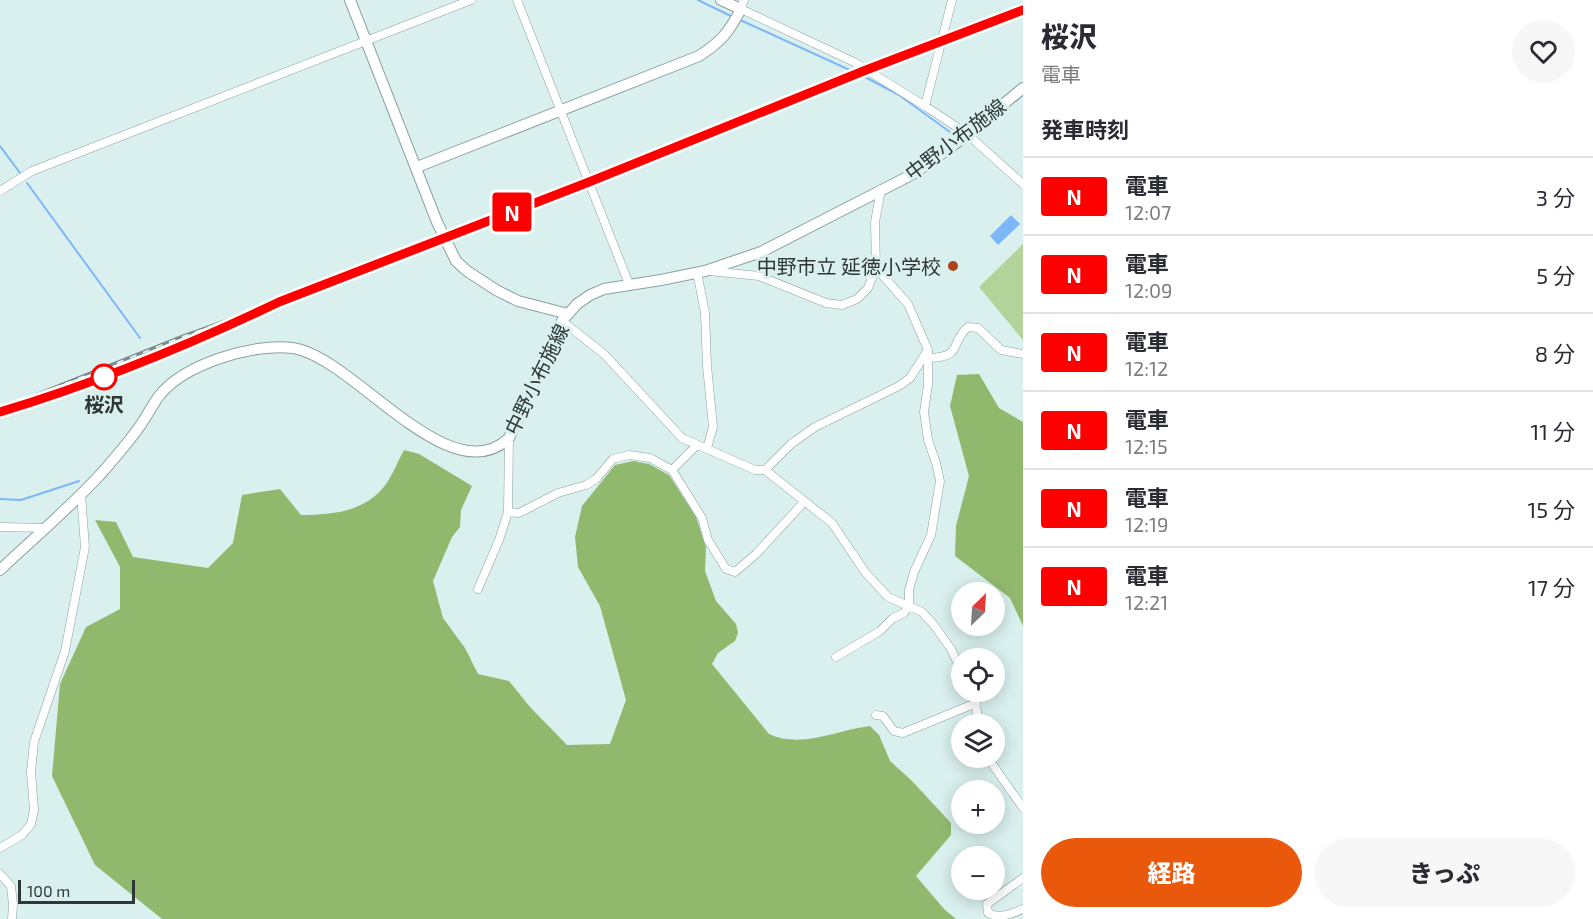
<!DOCTYPE html>
<html lang="ja">
<meta charset="utf-8">
<style>
body{margin:0;font-family:"Exo 2","Noto Sans JP",sans-serif;background:#f7f7f7;color:#2b2b33;height:100vh;display:flex;flex-direction:column;font-size:22px;white-space:nowrap}
*{box-sizing:border-box;margin:0}
p{font-size:20px;color:#7c7c81}
.icon{flex:none;width:33px;height:33px;fill:none;stroke:currentColor;stroke-width:2;stroke-linecap:round;stroke-linejoin:round}
.map{position:relative;flex:1;overflow:hidden}
.drawer{display:flex;flex-direction:column;background:#fff;width:570px}
.drawer>*{flex:none}
.badge{padding:0 12px;border-radius:4px;font-size:21px;line-height:39px}
.needle{width:39px;rotate:25deg}
.tools{position:absolute;left:951px;top:582px;display:grid;gap:12px}
.tools a{display:grid;place-items:center;width:54px;height:54px;border-radius:50%;background:#fff;box-shadow:0 3px 15px #0003;font-size:30px}
.scale{position:absolute;left:18px;bottom:15px;width:117px;box-sizing:border-box;padding-left:6px;border:3px solid #2f3837;border-top:0;font-size:16px;line-height:21px;white-space:nowrap;color:#2f3837;-webkit-text-stroke:4px #d9f0ee;paint-order:stroke}
.map>.badge{position:absolute;translate:-50% -50%;box-shadow:0 0 0 3px #fff}
h2{padding:0 18px;font-size:22px;line-height:54px}
.round{display:grid;place-items:center;flex:none;width:63px;height:63px;border-radius:32px;background:#f7f7f7}
.headline{display:flex;align-items:center;justify-content:space-between;height:102px;padding:0 18px}
h1{font-size:28px;font-weight:800;line-height:45px}
.primary-button{display:flex;gap:12px;margin-top:auto;padding:12px 18px}
.primary-button a{flex:1;height:69px;border-radius:36px;background:#ea580c;color:#fff;font-size:24px;font-weight:800;line-height:69px;text-align:center}
.primary-button a+a{background:#f7f7f7;color:#2b2b33}
ul{padding:0;list-style:none}
li{display:flex;align-items:center;gap:18px;height:78px;padding:0 18px;border-top:2px solid #e1e1e2}
li div{flex:1}
li b{display:block;font-size:22px}
li em{font-style:normal}
li .badge{min-width:66px;font-weight:700;text-align:center}
main{display:flex;flex:1;min-height:0}
.map>svg:first-child{display:block}
</style>
<main>
<div class="map">
<svg width="1023" height="919" viewBox="0 0 1023 919">
<rect width="100%" height="100%" fill="#d9f0ee"/>
<path fill="#b4d39a" d="M 1023,244 L 1023,340 L 979,287 Z"/>
<path fill="#91b96e" d="M 979,374 L 999,408 L 1023,422 L 1023,626 L 1010,598 L 955,556 L 956,526 L 969,476 L 950,406 L 957,375 Z
M 404,450 L 419,454 L 472,486 L 461,510 L 460,527 L 452,537 L 433,581 L 443,618 L 465,648 L 478,674 L 509,681 L 530,707 L 567,745 L 610,744 L 626,700 L 600,606 L 578,567 L 575,537 L 582,506 L 615,465 L 633,461 L 649,464 L 669,475 L 696,517 L 706,547 L 705,571 L 716,601 L 736,624 L 738,633 L 735,641 L 718,653 L 712,664 L 769,734 C 802,749 837,730 870,726 L 879,735 L 890,761 L 912,781 L 951,823 L 951,835 L 916,876 L 944,909 L 956,919 L 162,919 L 95,865 L 52,776 L 60,684 L 86,627 L 120,609 L 120,567 L 95,520 L 116,522 L 133,557 L 208,568 L 233,543 L 242,495 L 280,489 L 301,515 C 332,515 366,512 386,484 C 393,474 398,461 404,450 Z"/>
<path fill="#7eb7f8" d="M 1011,215 L 1020,224 L 998,245 L 990,236 Z"/>
<g fill="none" stroke-linecap="round" stroke-linejoin="round">
<path stroke="#7eb7f8" stroke-width="2" d="M 698,0 L 733,17
M 738,19 L 865,77 L 899,95 L 954,135
M 1016,101 L 1023,95
M 0,146 L 20,173
M 27,183 L 140,338
M 0,499 L 21,500 L 79,481"/>
<g stroke="#8ba19f" stroke-width="9">
<path id="street" d="M 517,0 L 629,284
M 744,0 L 741,9 L 854,62 L 925,106 L 966,133 L 1023,184
M 925,106 L 952,0
M 0,191 L 32,171 L 471,0
M 709,271 L 759,276 L 826,303 L 842,305 L 857,299 L 868,288 L 876,268 L 875,222 L 881,189
M 697,272 L 705,313 L 707,366 L 713,427 L 707,448
M 562,321 L 604,354 L 682,438 L 755,470 L 765,470 L 832,523 L 865,572 L 888,597 L 922,612 L 934,625 L 951,649 L 962,672
M 929,358 C 964,357 949,343 968,327 L 978,328 L 1001,350 L 1023,354
M 672,470 L 702,518 L 708,540 L 726,569 L 735,572 L 756,554 L 804,502
M 765,470 L 791,444 L 815,427 L 899,386 L 910,378 L 928,350
M 508,512 L 519,513 L 558,493 L 586,485 L 596,479 L 613,459 L 629,455 L 650,458 L 672,470 L 697,445
M 0,527 L 45,528
M 478,589 L 499,540 L 508,512 L 509,438
M 836,657 L 880,631 L 893,618 L 904,613 L 909,605 L 909,590 L 914,572 L 931,535 L 940,481 L 936,463 L 928,440 L 924,412 L 928,385 L 928,350 L 908,304 L 876,268
M 972,692 L 980,724
M 876,715 L 883,716 L 894,731 L 903,733 L 976,703
M 988,758 L 1023,808
M 0,848 L 22,835 L 31,824 L 34,810 L 31,772 L 34,742 L 65,651 L 85,547 L 81,494
M 0,874 L 11,886 L 13,905 L 12,919
M 1023,878 L 987,904 L 988,913 C 1000,919 1011,914 1023,909"/>
</g>
<g stroke="#8ba19f" stroke-width="12">
<path id="secondary" d="M 350,0 L 437,222 L 456,261 L 467,271 L 496,290 L 518,301 L 568,314
M 417,167 L 699,56 C 721,42 729,32 741,9 L 721,0
M 0,570 C 33,539 68,509 99,476 C 114,459 130,441 142,423 C 148,414 153,404 159,396 C 184,364 253,343 292,348 C 352,355 449,495 509,438 L 562,321 L 577,304 L 590,295 L 604,289 L 661,280 L 705,271 L 761,252 L 915,173 L 955,144 L 1023,88"/>
</g>
<use href="#street" stroke="#fff" stroke-width="8"/>
<use href="#secondary" stroke="#fff" stroke-width="10"/>
<g stroke="#7c8b8a" stroke-width="4.5">
<path id="rail" d="M 0,410 L 182,337 L 296,296 L 444,238 L 866,70 L 1023,10"/>
</g>
<use href="#rail" stroke="#d9f0ee" stroke-width="2" stroke-dasharray="7" stroke-linecap="butt"/>
</g>
<g fill="none" stroke-linecap="round" stroke-linejoin="round">
<g stroke="#fff" stroke-width="14">
<path id="line" d="M 0,412 C 96,383 189,345 279,302 L 589,182 L 866,70 L 1023,10"/>
</g>
<use href="#line" stroke="#f00" stroke-width="9"/>
</g>
<circle fill="#aa4419" stroke="#d9f0ee" stroke-width="2" cx="953" cy="266" r="6"/>
<circle fill="#fff" stroke="#f00" stroke-width="3" cx="104" cy="377" r="12"/>
<g text-anchor="middle" dominant-baseline="central" stroke-width="6" stroke-linejoin="round" paint-order="stroke">
<g font-size="20" fill="#2f3837" stroke="#d9f0ee">
<text transform="translate(955 139) rotate(-37)">中野小布施線</text>
<text transform="translate(536 379) rotate(-64)">中野小布施線</text>
</g>
<g font-size="20" fill="#2f3837" stroke="#d9f0ee" text-anchor="end">
<text x="941" y="266">中野市立 延徳小学校</text>
</g>
<g font-size="20" font-weight="bold" fill="#2f3837" stroke="#d9f0ee">
<text x="104" y="404">桜沢</text>
</g>
</g>
</svg>
<div class="tools">
<a><svg class="needle" viewBox="-14 -14 28 28"><path d="M0-13l5 13h-10z" fill="#e53935"/><path d="M0 13l5-13h-10z" fill="#7c7c81"/></svg></a>
<a><svg class="icon" aria-label="locate" viewBox="0 0 24 24"><circle cx="12" cy="12" r="6"/><path d="M12 2v4M12 18v4M2 12h4M18 12h4"/></svg></a>
<a><svg class="icon" aria-label="layers" viewBox="0 0 24 24"><path d="M12 4l9 5-9 5-9-5zM3 14l9 5 9-5"/></svg></a>
<a>+</a>
<a>−</a>
</div>
<div class="scale">100 m</div>
<b class="badge" style="left:512px;top:212px;background:#f00;color:#fff">N</b>
</div>
<section class="drawer">
<div class="headline"><div><h1>桜沢</h1><p>電車</p></div><a class="round"><svg class="icon" aria-label="heart" viewBox="0 0 24 24"><path d="M12 20l-8-8c-3-5 5-10 8-4 3-6 11-1 8 4z"/></svg></a></div>
<h2>発車時刻</h2>
<ul>
<li><span class="badge" style="background:#f00;color:#fff">N</span><div><b>電車</b><p>12:07</p></div><em>3 分</em></li>
<li><span class="badge" style="background:#f00;color:#fff">N</span><div><b>電車</b><p>12:09</p></div><em>5 分</em></li>
<li><span class="badge" style="background:#f00;color:#fff">N</span><div><b>電車</b><p>12:12</p></div><em>8 分</em></li>
<li><span class="badge" style="background:#f00;color:#fff">N</span><div><b>電車</b><p>12:15</p></div><em>11 分</em></li>
<li><span class="badge" style="background:#f00;color:#fff">N</span><div><b>電車</b><p>12:19</p></div><em>15 分</em></li>
<li><span class="badge" style="background:#f00;color:#fff">N</span><div><b>電車</b><p>12:21</p></div><em>17 分</em></li>
</ul>
<div class="primary-button"><a>経路</a><a>きっぷ</a></div>
</section>
</main>
